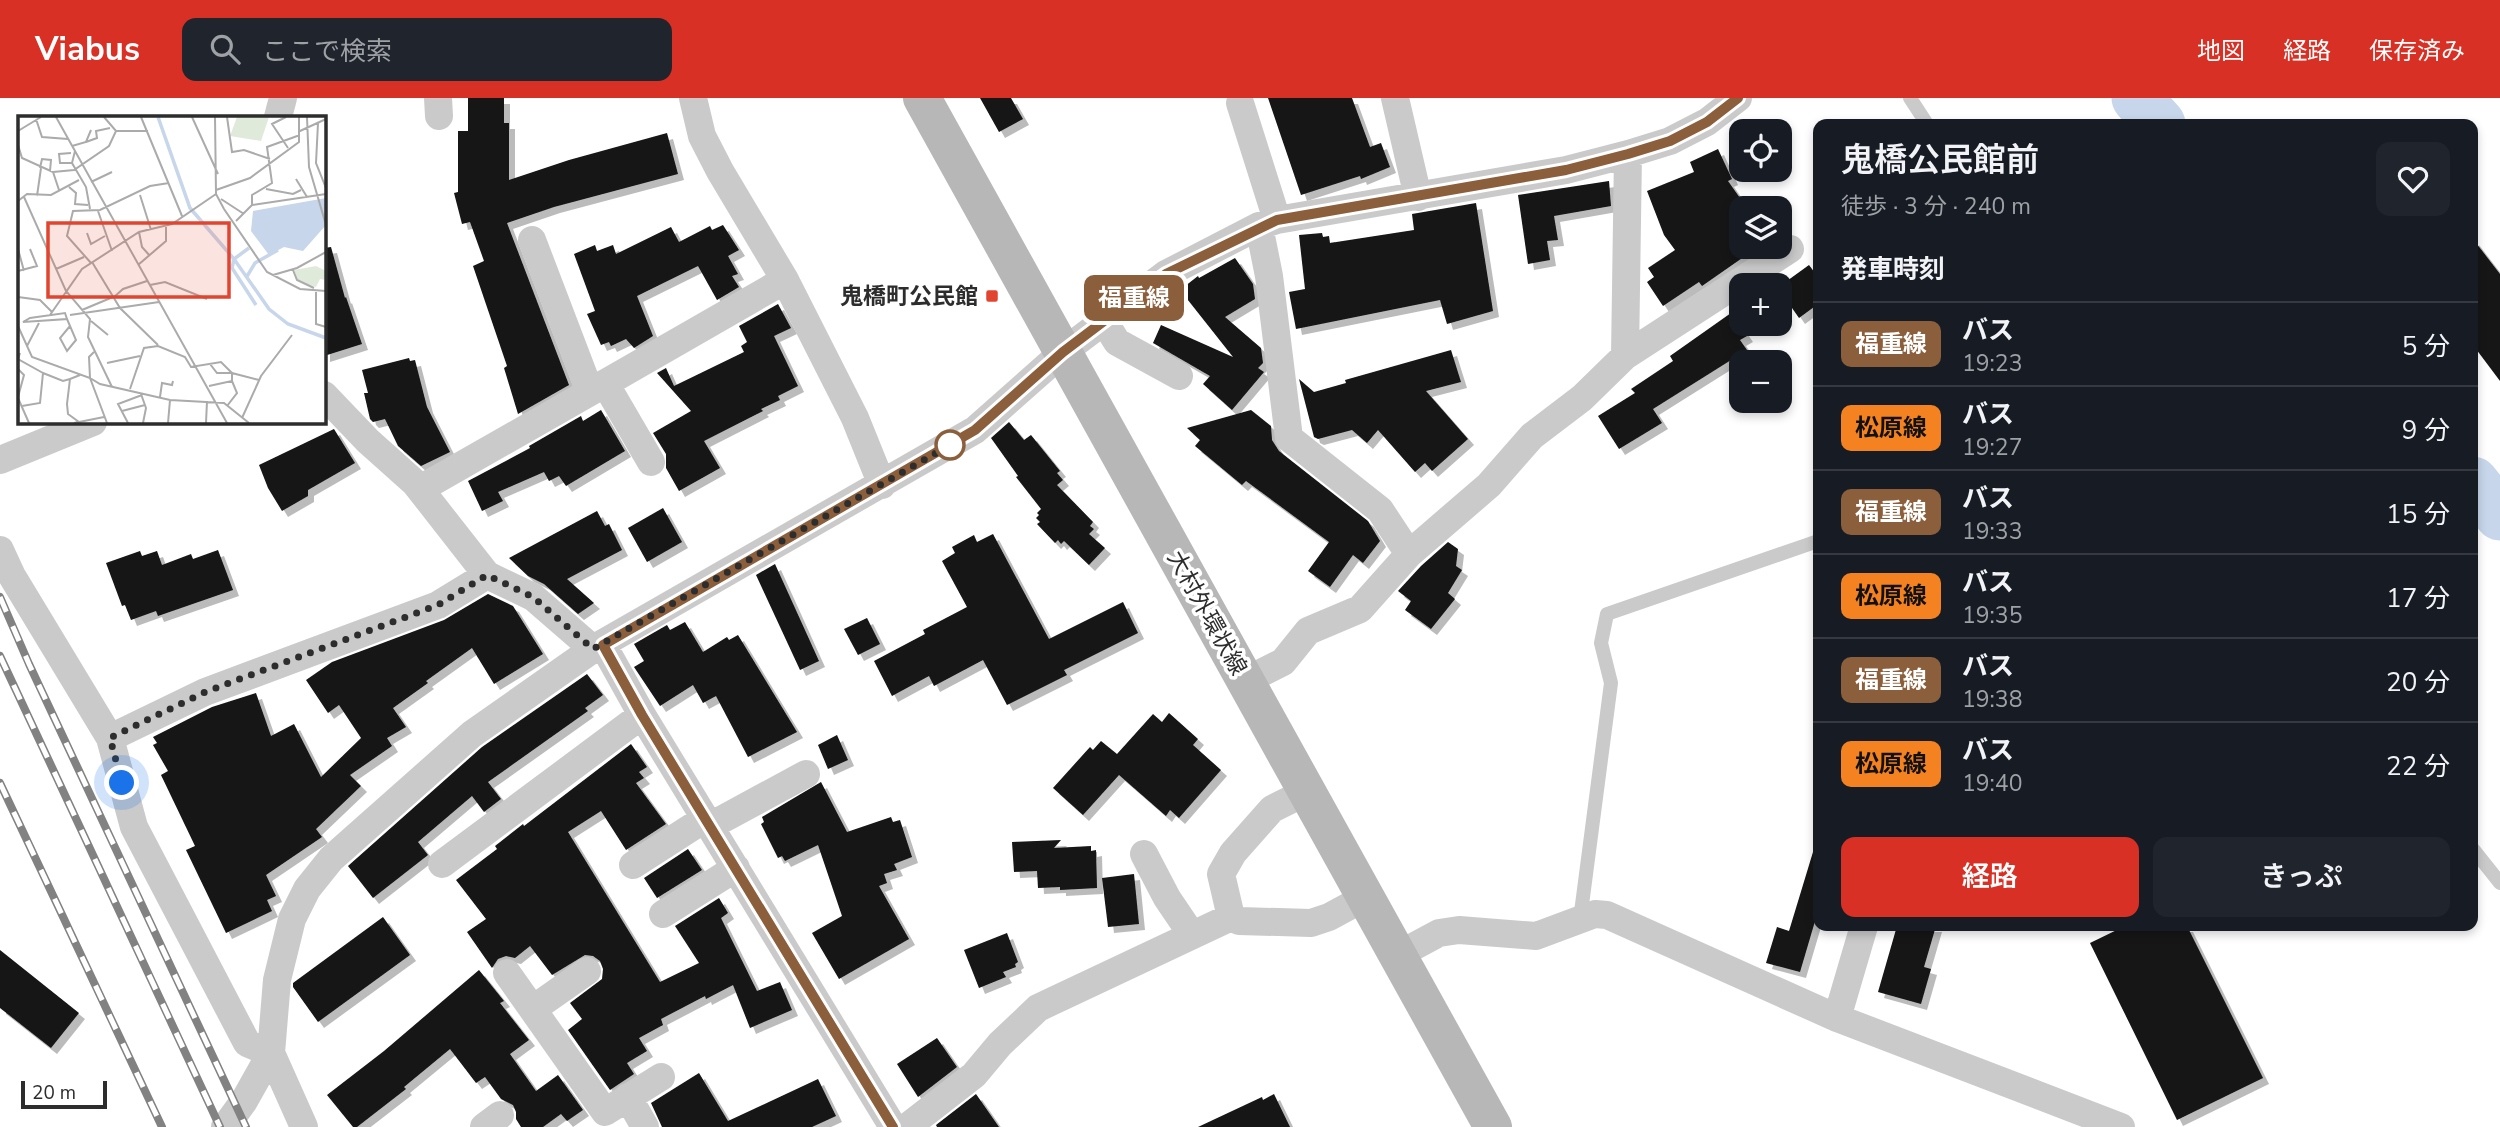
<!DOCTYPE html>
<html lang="ja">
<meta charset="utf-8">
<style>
body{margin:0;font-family:"Nunito Sans","Noto Sans JP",sans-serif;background:#20242c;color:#f1f3f6;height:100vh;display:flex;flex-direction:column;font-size:26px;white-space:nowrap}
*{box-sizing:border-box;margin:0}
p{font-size:23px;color:#9ea1a6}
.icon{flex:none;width:38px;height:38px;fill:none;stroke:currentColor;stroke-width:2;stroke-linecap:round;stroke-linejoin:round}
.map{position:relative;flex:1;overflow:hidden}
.sheet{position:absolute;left:1813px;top:21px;width:665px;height:812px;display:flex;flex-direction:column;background:#171b24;border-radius:14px;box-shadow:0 4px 10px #0003}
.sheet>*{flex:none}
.badge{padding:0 14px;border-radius:10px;font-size:24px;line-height:46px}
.controls{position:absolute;left:1729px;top:21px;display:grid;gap:14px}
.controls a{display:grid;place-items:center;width:63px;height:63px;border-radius:14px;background:#171b24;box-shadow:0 4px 10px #0003;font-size:35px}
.scale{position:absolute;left:21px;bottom:18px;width:86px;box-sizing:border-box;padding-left:7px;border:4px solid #2d2d2d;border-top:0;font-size:19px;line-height:24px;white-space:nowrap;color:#2d2d2d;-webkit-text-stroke:5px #fff;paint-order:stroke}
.you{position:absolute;width:35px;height:35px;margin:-18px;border:5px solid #fff;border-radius:50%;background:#1a73e8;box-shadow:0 0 0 10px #1a73e833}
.map>.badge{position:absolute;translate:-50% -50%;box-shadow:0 0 0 4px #fff}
h2{padding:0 28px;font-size:26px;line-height:63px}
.round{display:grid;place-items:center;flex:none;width:74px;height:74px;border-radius:14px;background:#20242c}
.head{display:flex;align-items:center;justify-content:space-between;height:119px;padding:0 28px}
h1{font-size:33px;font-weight:600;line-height:52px}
.button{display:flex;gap:14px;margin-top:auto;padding:14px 28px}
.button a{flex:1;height:80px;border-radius:14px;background:#d93025;color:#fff;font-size:28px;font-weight:600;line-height:80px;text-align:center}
.button a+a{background:#20242c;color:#f1f3f6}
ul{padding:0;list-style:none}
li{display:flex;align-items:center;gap:21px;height:84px;padding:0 28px;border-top:2px solid #363941}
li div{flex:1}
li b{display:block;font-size:26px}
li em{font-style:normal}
li .badge{min-width:77px;font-weight:700;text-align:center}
header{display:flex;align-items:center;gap:42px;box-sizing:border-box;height:98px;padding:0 35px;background:#d93025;color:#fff}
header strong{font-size:33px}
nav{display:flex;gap:38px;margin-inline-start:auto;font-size:24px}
.search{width:490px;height:63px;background:#20242c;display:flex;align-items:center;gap:18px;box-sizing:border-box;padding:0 24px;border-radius:14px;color:#9ea1a6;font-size:26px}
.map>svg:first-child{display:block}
</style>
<header>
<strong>Viabus</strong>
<div class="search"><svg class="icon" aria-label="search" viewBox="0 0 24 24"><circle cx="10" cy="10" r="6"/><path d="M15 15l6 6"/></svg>ここで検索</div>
<nav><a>地図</a><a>経路</a><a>保存済み</a></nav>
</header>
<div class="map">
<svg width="2500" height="1029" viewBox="0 0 2500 1029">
<defs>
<filter id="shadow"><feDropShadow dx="6" dy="6" stdDeviation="0" flood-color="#0004"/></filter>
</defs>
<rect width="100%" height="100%" fill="#fff"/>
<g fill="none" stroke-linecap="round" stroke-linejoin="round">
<path stroke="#c7d6ea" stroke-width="51" d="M 2137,0 L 2160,26
M 2473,384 L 2500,417"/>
</g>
<path fill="#141414" filter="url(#shadow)" d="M 468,0 L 504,0 L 504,25 L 509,25 L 509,82 L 569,62 L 667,35 L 678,76 L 554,109 L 507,125 L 569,287 L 518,316 L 504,270 L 507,268 L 473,168 L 484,163 L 470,124 L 462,126 L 454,95 L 458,94 L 458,33 L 468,33 Z
M 980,0 L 1011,0 L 1023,21 L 999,34 Z
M 1268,0 L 1352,0 L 1370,49 L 1381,45 L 1390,69 L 1361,81 L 1360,78 L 1301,97 Z
M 1718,51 L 1732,81 L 1728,83 L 1747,110 L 1741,110 L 1741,149 L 1758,149 L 1702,188 L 1699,184 L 1663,208 L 1647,184 L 1654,179 L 1648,170 L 1675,152 L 1664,137 L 1647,93 L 1694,74 L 1690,64 Z
M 1609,83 L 1611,108 L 1554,118 L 1558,142 L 1547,143 L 1550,162 L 1528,166 L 1518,97 Z
M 1476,105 L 1493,213 L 1447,226 L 1440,202 L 1296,231 L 1289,194 L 1305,191 L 1299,137 L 1322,135 L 1323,139 L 1329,138 L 1330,145 L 1414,132 L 1412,116 Z
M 723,127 L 739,152 L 728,158 L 738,176 L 732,178 L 739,189 L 717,202 L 698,168 L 637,198 L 653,238 L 634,250 L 626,241 L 611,248 L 609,244 L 601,247 L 587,216 L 595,213 L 574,156 L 595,147 L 597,153 L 613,147 L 616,156 L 671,129 L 679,144 L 710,128 L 712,132 Z
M 2473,141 L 2500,176 L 2500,283 L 2473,247 Z
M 331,149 L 345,200 L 346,199 L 362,246 L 324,258 L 324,150 Z
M 1235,160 L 1253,186 L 1255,201 L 1225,219 L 1261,250 L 1263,265 L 1258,270 L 1264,274 L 1232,312 L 1203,286 L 1210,278 L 1153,245 L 1161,227 L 1233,259 L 1180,192 L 1198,178 L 1199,180 Z
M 1809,167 L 1818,179 L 1818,206 L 1799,220 L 1783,197 L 1785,196 L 1780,188 Z
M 778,206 L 791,230 L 774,238 L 798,288 L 778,298 L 780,302 L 761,311 L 763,313 L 704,343 L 720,370 L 679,393 L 666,370 L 666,356 L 653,335 L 691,313 L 657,275 L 666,270 L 674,288 L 744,254 L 741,248 L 747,244 L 739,228 Z
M 1731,215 L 1747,238 L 1740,242 L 1747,252 L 1653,311 L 1662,325 L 1619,351 L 1598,318 L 1635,295 L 1631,291 L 1673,263 L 1670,258 Z
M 1451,252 L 1461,284 L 1426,293 L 1468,341 L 1432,373 L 1425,365 L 1415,374 L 1378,332 L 1367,345 L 1352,332 L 1318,341 L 1314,339 L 1299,281 L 1314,294 L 1346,285 L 1345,282 Z
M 409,260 L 410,263 L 415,262 L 427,309 L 450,354 L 421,368 L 398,348 L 385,321 L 373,324 L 370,321 L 364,295 L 368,295 L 362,272 Z
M 601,312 L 625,353 L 566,388 L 559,378 L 549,383 L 544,374 L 498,394 L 503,403 L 482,413 L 468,383 L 530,350 L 529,348 L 581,318 L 583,323 Z
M 1251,312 L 1271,328 L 1272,342 L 1279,353 L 1368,423 L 1380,443 L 1363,465 L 1353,457 L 1330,489 L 1308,473 L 1329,444 L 1246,383 L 1242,387 L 1195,348 L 1200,342 L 1187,330 Z
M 1009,324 L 1024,342 L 1031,337 L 1060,373 L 1057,375 L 1063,382 L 1057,387 L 1093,424 L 1090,428 L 1094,431 L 1089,436 L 1105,450 L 1089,467 L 1064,443 L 1061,446 L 1058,442 L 1055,445 L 1037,426 L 1040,424 L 1036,420 L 1039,417 L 1037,415 L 1041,411 L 1016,379 L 1018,378 L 991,340 Z
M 334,331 L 355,365 L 308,392 L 308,398 L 282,413 L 268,390 L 259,367 Z
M 663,410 L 682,444 L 647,464 L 628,430 Z
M 597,413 L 605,428 L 609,426 L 622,452 L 567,481 L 594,505 L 578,516 L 544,486 L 528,478 L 509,460 Z
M 993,436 L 1049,541 L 1123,504 L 1138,535 L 1064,572 L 1067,577 L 1007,607 L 983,562 L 934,588 L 929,578 L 892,598 L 874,563 L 925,536 L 923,532 L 967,509 L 942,463 L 955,455 L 952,449 L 974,437 L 977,444 Z
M 1448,444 L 1458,451 L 1456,468 L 1462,472 L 1448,495 L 1455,501 L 1431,531 L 1405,512 L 1411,503 L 1398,493 L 1421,468 Z
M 218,452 L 233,492 L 158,518 L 156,513 L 131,522 L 125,507 L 122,508 L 106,465 L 140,453 L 142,458 L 157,453 L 162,467 L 191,456 L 193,461 Z
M 775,466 L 819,563 L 800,572 L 756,477 Z
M 488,496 L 513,508 L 543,556 L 494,586 L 472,550 L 426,583 L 428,585 L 393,610 L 406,629 L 387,640 L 392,648 L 350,677 L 361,688 L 316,731 L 322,739 L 266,777 L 276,798 L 267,802 L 272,813 L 226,835 L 186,752 L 195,748 L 161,677 L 168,673 L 153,647 L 157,645 L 153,639 L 212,609 L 256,595 L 271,638 L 294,626 L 321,679 L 361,640 L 339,607 L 328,615 L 306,582 L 332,564 L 444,522 Z
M 867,520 L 880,546 L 858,557 L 844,531 Z
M 685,524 L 703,554 L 727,539 L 729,542 L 738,537 L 797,634 L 748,659 L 716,598 L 703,605 L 693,587 L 660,608 L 634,569 L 644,563 L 634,546 L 667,527 L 670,532 Z
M 587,576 L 603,597 L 585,610 L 588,613 L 488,684 L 501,701 L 484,714 L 472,698 L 418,744 L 428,757 L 373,800 L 348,768 L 482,649 Z
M 1169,615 L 1198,641 L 1193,647 L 1221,672 L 1179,720 L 1170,712 L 1166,718 L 1119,677 L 1083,717 L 1053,690 L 1090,649 L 1093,652 L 1101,643 L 1117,656 L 1153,616 L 1162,624 Z
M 837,637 L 848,662 L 828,671 L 818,647 Z
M 631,646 L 647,669 L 639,674 L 644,680 L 636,685 L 666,726 L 626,752 L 601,713 L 568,734 L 660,884 L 699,865 L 675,828 L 719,800 L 728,815 L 721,820 L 757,893 L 780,884 L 792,912 L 750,930 L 733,887 L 706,901 L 705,898 L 661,921 L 663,927 L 639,940 L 647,953 L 627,965 L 634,976 L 610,992 L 568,932 L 582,921 L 570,905 L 602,881 L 603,871 L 600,863 L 593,858 L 585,857 L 552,877 L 530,848 L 515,860 L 506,858 L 498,861 L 492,870 L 467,834 L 486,821 L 456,782 L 497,751 L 495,748 L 523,726 L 524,728 Z
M 821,684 L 847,734 L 891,719 L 893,724 L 900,722 L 912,759 L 894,766 L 897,772 L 884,776 L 887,785 L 879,788 L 909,841 L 839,881 L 812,835 L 842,818 L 818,747 L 785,763 L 782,758 L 778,760 L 761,726 L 764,724 L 762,719 Z
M 1061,742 L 1054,750 L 1091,748 L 1091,753 L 1096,752 L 1097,790 L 1060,792 L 1060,789 L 1038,790 L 1037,773 L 1014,774 L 1012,744 Z
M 688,751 L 702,772 L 657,800 L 644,780 Z
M 1813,754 L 1818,754 L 1818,813 L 1800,874 L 1766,865 L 1777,829 L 1789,833 Z
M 1134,776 L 1139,826 L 1108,829 L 1102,780 Z
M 383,819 L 410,857 L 318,924 L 293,889 L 293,885 Z
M 1897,828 L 1936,828 L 1924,869 L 1931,871 L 1921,906 L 1878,894 Z
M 2125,828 L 2187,828 L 2263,980 L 2177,1022 L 2090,845 Z
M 1007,835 L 1018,864 L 1015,866 L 1016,869 L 1003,874 L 1006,879 L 979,890 L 964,852 Z
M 0,852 L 79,915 L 51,950 L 0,910 Z
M 479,872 L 504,903 L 500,905 L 529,942 L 510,956 L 536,993 L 558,977 L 583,1012 L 567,1023 L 561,1016 L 543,1029 L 521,1029 L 516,1021 L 516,1014 L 513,1007 L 501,1001 L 485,979 L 476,985 L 450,951 L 404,989 L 406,991 L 357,1029 L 353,1029 L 327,997 L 384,953 Z
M 937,940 L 957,969 L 918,999 L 897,966 Z
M 699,975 L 728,1023 L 818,981 L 836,1018 L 812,1029 L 662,1029 L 651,1005 Z
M 976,996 L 999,1029 L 937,1029 L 936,1027 Z
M 1274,996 L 1290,1029 L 1198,1029 L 1262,999 L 1263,1002 Z"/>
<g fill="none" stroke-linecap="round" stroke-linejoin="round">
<path stroke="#cacaca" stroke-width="14" d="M 1910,0 L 1927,26
M 2473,751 L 2500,785
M 1580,822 L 1611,585 L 1601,545 L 1607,516 L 1818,443"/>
<path stroke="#cacaca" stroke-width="28" d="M 438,0 L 439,18
M 693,0 L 702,38 L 720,73 L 785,182 L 855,320 L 882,387
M 1395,0 L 1418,99
M 1240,5 L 1277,122
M 278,19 L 283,0
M 1259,128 L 1269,178 L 1289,340 L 1380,412 L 1409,456
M 532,142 L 590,294 L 785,182
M 1104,223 L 1117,244 L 1179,278
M 1625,258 L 1790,151
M 605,285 L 651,364
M 324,297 L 368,343 L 415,385 L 487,477 L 533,499 L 593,551
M 0,362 L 93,324
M 420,391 L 590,294
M 0,452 L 12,478 L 110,640 L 134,729 L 247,945 L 271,955 L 304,1029
M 603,547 L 642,617 L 893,1029
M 1245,583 L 1283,564 L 1308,533 L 1360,511 L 1409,456 L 1489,387 L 1532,338 L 1582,300 L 1625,258 L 1628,56
M 110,640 L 205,594 L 438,507 L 487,477
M 710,728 L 806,676
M 1144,756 L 1167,800 L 1192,837
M 442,766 L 642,617
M 633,767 L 706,720
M 663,816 L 736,770
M 1231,819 L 1221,776 L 1233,755 L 1272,711 L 1308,693
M 1398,857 L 1439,835 L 1459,832 L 1536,838 L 1595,816 L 1607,817 L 1837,920 L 2121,1029
M 507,875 L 605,1014 L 661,979
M 533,911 L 587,873
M 1837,920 L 1864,828
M 628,999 L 645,1029
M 225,1029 L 244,1003 L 271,955 L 277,882 L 292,821 L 307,791 L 331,761 L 472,636 L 593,551 L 975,332 L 1063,254 L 1166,176 L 1259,128 L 1277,122 L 1566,72 L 1628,56 L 1670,43 L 1707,24 L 1738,0
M 484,1029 L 500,1017
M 907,1029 L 974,977 L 1000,946 L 1038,910 L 1231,819 L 1239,823 L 1311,825 L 1329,819 L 1366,799"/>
<path stroke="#b7b7b7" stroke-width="38" d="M 922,0 L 1493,1029"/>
<g stroke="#828282" stroke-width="8">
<path id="rail" d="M 0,499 L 29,566 L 246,1029
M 0,558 L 220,1029
M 0,685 L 162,1029"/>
</g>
<use href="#rail" stroke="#fff" stroke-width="5" stroke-dasharray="16" stroke-linecap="butt"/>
</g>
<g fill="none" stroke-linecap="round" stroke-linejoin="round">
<g stroke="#fff" stroke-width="16">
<path id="line" d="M 893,1029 L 642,617 L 603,547 L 975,332 L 1063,254 L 1166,176 L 1277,122 L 1566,72 L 1628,56 L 1670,43 L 1707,24 L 1738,0"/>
</g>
<use href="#line" stroke="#8b5e3c" stroke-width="10"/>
<path stroke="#2d2d2d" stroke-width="7" stroke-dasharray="0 12.6" d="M 122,685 L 110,640 L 205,594 L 438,507 L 487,477 L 533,499 L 593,551 L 950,347"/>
</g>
<rect fill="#e14531" stroke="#fff" stroke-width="2.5" x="985" y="191" width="14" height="14" rx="3.5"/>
<circle fill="#fff" stroke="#8b5e3c" stroke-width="3.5" cx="950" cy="347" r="14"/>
<g text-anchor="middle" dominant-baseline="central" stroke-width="7" stroke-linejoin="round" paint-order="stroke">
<g font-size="23" font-weight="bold" fill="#2d2d2d" stroke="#fff" text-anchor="end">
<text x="978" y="198">鬼橋町公民館</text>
</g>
<g font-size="23" fill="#2d2d2d" stroke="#fff">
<text transform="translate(1207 515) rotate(61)">大村外環状線</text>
</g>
</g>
<g transform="translate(18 18)">
<rect width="308" height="308" fill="#fff"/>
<path d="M 219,1 L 251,1 L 243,25 L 212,20 ZM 298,150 L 308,155 L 308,164 L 302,163 L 298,171 L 280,165 L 276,154 Z" fill="#e0eada"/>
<path d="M 308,82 L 308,109 L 285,135 L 266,131 L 251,139 L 233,115 L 235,95 Z" fill="#c7d6ea"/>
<path fill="none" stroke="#c7d6ea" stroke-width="3.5" d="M 140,1 L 172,92 L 216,143 L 251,193 L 270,208 L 308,222M 231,132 L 216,143 L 214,152 L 238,189M 228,162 L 237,147 L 260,134"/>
<path fill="none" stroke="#ababab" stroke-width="2" d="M 38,1 L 209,307M 86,1 L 98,15 L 130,15M 123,1 L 164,100M 174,1 L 200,58M 197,1 L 198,78 L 206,93 L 249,156 L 282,173 L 308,175M 209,1 L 214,36 L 226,34 L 252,43M 268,1 L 254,8 L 270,32M 289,1 L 291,51 L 308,109M 18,3 L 24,21 L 50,23M 300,7 L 298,47 L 308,72M 0,15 L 23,1M 282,15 L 308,3M 68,26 L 79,22 L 78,15 L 92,12M 0,29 L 4,42 L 35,56 L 41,74M 54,30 L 68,26 L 73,14M 57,35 L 54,47 L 68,71 L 72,93M 53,37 L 41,38 L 42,47 L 54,47M 22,52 L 24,43 L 33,44 L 32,55M 35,56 L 56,54 L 91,30 L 98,15M 278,63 L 289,81M 73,66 L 94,56M 51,71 L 58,77 L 57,88 L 70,89M 248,73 L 275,78 L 283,74M 198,74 L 232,62 L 281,26 L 281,1M 122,79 L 133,114M 19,80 L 23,52M 6,81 L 48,175 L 72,203 L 70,221 L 94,271M 203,83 L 226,98M 0,85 L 9,78 L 33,79 L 61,64M 234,89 L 234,79 L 254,67 L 249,31 L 282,19M 80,95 L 94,135M 218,105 L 234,89 L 308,78M 121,116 L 124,131 L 132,140M 69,117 L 73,128 L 87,120M 0,133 L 6,155M 74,146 L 102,192 L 140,229M 73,147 L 49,120 L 55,95 L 82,94 L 132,70 L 151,67M 120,149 L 148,125 L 148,111M 38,153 L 66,141M 275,154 L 279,164 L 296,172M 0,155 L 19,150 L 12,133M 255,159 L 279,152 L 308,136M 132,169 L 147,166 L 189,183M 298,174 L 298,208 L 308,211M 0,181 L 22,184 L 34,196M 95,182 L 105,173 L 129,165M 64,194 L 95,181M 47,197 L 49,203 L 5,206 L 12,202 ZM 32,199 L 64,153 L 121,116 L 154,108 L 198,78M 52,199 L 141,186M 49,203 L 58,224 L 49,235 L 42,222 L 52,210M 73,205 L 90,219M 0,210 L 14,241 L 72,262 L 89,307M 9,230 L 21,207M 76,236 L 71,241 L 72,262 L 82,268 L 152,284 L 206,287 L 231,307M 2,237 L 0,243 L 25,257M 89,247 L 122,240M 0,253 L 6,259 L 0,281M 191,270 L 214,265 L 214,257 L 199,257 L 192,248M 112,273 L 126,232 L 140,230 L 167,241 L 173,251 L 203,246 L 214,257 L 241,264M 123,278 L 128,292 L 125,307M 142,281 L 144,267 L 154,269 L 155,265M 0,282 L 11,307M 4,290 L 22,287 L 25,257 L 45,265 L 52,263M 209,290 L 219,277 L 214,265M 104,295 L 127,289M 224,302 L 243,260 L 274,219M 61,306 L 50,298 L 49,288 L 52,263 L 62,259M 56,307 L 86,301M 110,307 L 100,288 L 124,279M 150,307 L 152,284M 188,307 L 189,285"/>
<path fill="#e14531" fill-opacity="0.15" stroke="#e14531" stroke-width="3.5" d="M 30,107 L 211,107 L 211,181 L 30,181 Z"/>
<rect width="308" height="308" fill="none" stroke="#2d2d2d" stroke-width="3.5"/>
</g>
</svg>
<div class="controls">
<a><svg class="icon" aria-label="locate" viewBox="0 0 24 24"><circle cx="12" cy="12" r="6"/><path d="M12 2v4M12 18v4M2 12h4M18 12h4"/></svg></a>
<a><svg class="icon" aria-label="layers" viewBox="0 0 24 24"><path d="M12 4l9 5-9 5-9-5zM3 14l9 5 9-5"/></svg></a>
<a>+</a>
<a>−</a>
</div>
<div class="scale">20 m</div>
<div class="you" style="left:122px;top:685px"></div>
<b class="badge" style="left:1134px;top:200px;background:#8b5e3c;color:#fff">福重線</b>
<section class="sheet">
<div class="head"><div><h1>鬼橋公民館前</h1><p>徒歩 · 3 分 · 240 m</p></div><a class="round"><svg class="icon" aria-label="heart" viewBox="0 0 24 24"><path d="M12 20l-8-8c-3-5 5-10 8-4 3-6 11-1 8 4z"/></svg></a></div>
<h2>発車時刻</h2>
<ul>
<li><span class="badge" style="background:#8b5e3c;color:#fff">福重線</span><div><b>バス</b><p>19:23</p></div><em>5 分</em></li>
<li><span class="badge" style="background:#f58220;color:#111">松原線</span><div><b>バス</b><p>19:27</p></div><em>9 分</em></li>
<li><span class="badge" style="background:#8b5e3c;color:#fff">福重線</span><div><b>バス</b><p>19:33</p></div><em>15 分</em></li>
<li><span class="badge" style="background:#f58220;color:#111">松原線</span><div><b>バス</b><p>19:35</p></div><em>17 分</em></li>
<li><span class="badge" style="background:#8b5e3c;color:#fff">福重線</span><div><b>バス</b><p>19:38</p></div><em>20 分</em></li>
<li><span class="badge" style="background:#f58220;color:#111">松原線</span><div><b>バス</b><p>19:40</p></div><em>22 分</em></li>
</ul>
<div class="button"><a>経路</a><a>きっぷ</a></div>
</section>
</div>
